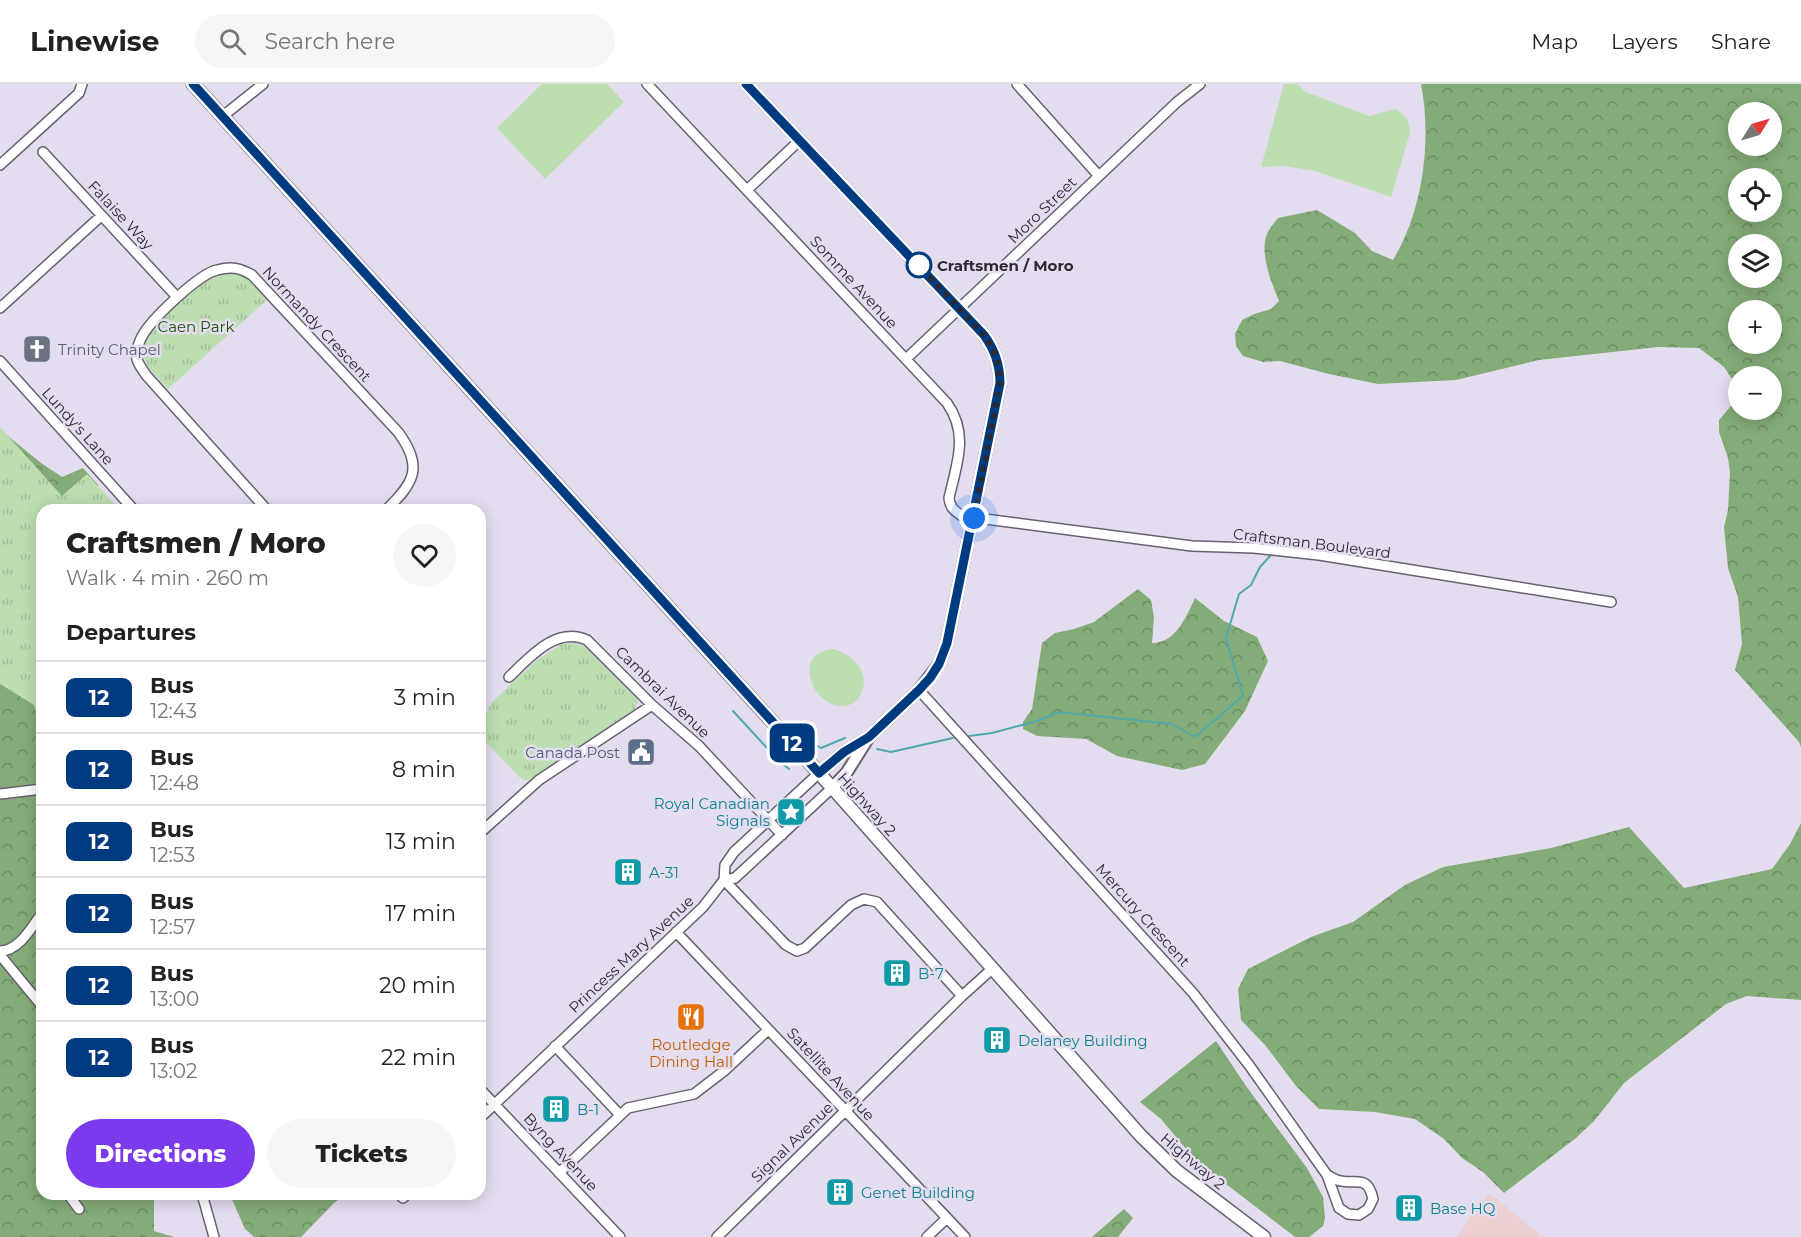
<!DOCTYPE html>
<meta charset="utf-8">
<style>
body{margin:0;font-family:Montserrat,sans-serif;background:#f6f6f6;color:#222;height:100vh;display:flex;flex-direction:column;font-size:22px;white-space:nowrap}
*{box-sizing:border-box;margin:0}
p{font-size:20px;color:#767676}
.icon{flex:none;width:33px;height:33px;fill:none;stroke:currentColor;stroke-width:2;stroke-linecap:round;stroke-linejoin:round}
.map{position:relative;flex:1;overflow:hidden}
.details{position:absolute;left:36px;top:420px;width:450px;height:696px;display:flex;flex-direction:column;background:#fff;border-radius:18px;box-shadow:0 3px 15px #0003}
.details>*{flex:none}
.badge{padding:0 12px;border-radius:9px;font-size:21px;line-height:39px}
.needle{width:39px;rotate:53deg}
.buttons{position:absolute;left:1728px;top:18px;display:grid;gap:12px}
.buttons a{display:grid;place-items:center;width:54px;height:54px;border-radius:50%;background:#fff;box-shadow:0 3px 15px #0003;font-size:30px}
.you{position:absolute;width:30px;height:30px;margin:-15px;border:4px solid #fff;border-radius:50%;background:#1a73e8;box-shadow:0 0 0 9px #1a73e833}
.map>.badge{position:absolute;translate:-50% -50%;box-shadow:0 0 0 3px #fff}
h2{padding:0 30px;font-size:22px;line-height:54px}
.round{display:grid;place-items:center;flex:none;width:63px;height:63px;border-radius:32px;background:#f6f6f6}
.headline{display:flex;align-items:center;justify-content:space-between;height:102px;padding:0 30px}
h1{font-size:28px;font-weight:800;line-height:45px}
.button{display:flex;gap:12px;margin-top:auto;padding:12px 30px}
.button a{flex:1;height:69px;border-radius:36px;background:#7c3aed;color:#fff;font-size:24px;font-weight:800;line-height:69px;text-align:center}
.button a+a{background:#f6f6f6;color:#222}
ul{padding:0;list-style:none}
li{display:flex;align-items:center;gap:18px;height:72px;padding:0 30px;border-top:2px solid #e0e0e0}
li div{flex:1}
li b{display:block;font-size:22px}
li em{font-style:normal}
li .badge{min-width:66px;font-weight:700;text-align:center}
header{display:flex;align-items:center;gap:36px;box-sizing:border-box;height:84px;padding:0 30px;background:#fff;border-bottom:2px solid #e0e0e0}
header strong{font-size:28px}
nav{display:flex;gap:33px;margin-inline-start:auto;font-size:21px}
.search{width:420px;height:54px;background:#f6f6f6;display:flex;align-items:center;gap:15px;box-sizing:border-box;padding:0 21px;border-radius:33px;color:#767676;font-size:22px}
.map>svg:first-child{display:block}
</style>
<header>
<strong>Linewise</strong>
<div class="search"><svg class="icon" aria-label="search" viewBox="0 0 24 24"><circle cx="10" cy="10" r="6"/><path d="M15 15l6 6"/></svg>Search here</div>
<nav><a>Map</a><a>Layers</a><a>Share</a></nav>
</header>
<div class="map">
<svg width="1801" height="1153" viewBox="0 0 1801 1153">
<defs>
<pattern id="forest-crowns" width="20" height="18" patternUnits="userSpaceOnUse" patternTransform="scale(1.5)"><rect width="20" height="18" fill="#84ac78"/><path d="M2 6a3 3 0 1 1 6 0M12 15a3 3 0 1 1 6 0" fill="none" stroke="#6c8c63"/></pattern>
<pattern id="park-tufts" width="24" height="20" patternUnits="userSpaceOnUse" patternTransform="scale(1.5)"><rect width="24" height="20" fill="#bcdeb1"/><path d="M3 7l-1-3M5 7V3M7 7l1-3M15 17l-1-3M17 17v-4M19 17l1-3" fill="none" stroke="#a2be99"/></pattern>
</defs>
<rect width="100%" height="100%" fill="#e4ddf0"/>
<path fill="#ead0d0" d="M 1489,1109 L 1543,1153 L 1456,1153 Z"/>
<path fill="#bcdeb1" d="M 542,0 L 607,0 L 624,18 L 545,95 L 497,44 Z
M 1284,0 L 1297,0 L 1306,8 L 1369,32 L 1395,25 C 1407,33 1409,35 1410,49 L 1391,113 L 1312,86 L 1281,82 L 1261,83 Z
M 833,565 C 853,570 871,589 861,610 C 858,615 856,618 851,620 C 818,634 786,569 833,565 Z"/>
<path fill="url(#forest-crowns)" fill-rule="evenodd" d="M 1421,0 L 1801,0 L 1801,663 L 1799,658 L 1735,586 L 1742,560 L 1738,513 L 1728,484 L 1724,443 L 1728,426 L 1730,388 L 1728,374 L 1719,348 L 1719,336 L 1731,322 L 1738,317 L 1738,326 L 1772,326 L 1772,292 L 1738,292 L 1738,304 L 1724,283 L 1699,264 L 1658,263 L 1539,276 L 1456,296 L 1378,300 L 1329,290 L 1280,277 L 1263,278 L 1243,272 L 1236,262 L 1235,250 L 1242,236 L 1254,230 L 1271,225 L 1279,217 C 1272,200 1259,169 1267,150 C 1269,145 1274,139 1278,134 L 1317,126 L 1355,149 L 1372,167 L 1393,176 C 1423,127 1432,56 1421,0 ZM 1772,28 L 1772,62 L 1738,62 L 1738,28 ZM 1772,94 L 1772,128 L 1738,128 L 1738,94 ZM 1772,160 L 1772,194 L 1738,194 L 1738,160 ZM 1772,226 L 1772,260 L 1738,260 L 1738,226 Z
M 3,348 L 41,379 L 62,393 L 83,384 L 98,401 L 94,426 L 42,426 L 42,1110 L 154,1110 L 154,1147 L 174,1153 L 0,1153 L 0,411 Z
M 1138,505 L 1151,516 L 1154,533 L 1152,559 C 1176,559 1186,533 1195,514 L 1224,537 L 1257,553 L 1268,577 L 1245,627 L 1205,680 L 1182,686 L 1117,672 L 1086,655 L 1037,652 L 1023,645 L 1023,638 L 1032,625 L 1042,559 L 1055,549 L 1074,545 L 1094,538 Z
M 1801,739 L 1801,916 L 1747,912 L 1726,920 L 1624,999 L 1595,1036 L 1576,1054 L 1504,1109 L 1483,1088 L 1462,1074 L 1444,1055 L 1415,1035 L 1375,1028 L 1319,1025 L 1296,1002 L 1265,961 L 1241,936 L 1238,905 L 1248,885 L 1311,853 L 1353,838 L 1405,801 L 1443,783 L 1551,764 L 1629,743 L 1684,804 L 1772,785 L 1790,760 Z
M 1216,957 L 1246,1002 L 1307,1084 L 1323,1113 L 1325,1134 L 1323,1142 L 1309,1153 L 1295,1153 L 1196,1077 L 1161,1035 L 1140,1018 Z
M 234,1110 L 346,1110 L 334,1119 L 301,1153 L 254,1153 L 245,1145 L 231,1113 Z
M 1124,1125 L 1133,1134 L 1118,1153 L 1092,1153 Z"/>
<path fill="url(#park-tufts)" d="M 227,184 L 247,191 L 269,214 L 168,305 L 147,282 L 143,270 L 141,260 L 146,250 L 189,210 L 215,189 Z
M 0,343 L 62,412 L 87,390 L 120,426 L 42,426 L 42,648 L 34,621 L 0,600 Z
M 573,559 L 586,563 L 635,611 L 638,618 L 635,625 L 529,696 L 524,696 L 519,693 L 485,657 L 482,645 L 485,631 L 492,618 L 537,576 L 562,560 Z"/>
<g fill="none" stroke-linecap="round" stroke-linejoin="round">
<path stroke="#50a9aa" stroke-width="2" d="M 733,627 L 778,676 L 789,685
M 969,652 L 992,649 L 1037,637 L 1059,628 L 1172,640 L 1195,653 L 1243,612 L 1226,554 L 1239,510 L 1251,501 L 1260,483 L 1271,471
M 811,663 L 814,660 L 821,664 L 845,654
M 877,665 L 891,668 L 953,654"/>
<g stroke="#676171" stroke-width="12">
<path id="minor" d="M 647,0 L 947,319 C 969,350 957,379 949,414 C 950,424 954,426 962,432 L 1192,462 L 1254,464 L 1319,471 L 1611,518
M 1017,0 L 1099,92
M 223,32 L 263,0
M 43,68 L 177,213
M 0,81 L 79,9 L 82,0
M 747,106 L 800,56
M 0,224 L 101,132
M 906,275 L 1177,18 L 1200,0
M 0,277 L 134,426
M 267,426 L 146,291 C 143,286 138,280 137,275 C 135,267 140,255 144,249 C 155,232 199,190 217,186 C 232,182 240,184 252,191 L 398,348 C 424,383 414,399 386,426
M 509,593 C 530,573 556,542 587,556 L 652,621 L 699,662 L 782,751
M 919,606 L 1193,909 L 1249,981 L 1327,1091 L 1339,1124 L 1348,1130 L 1359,1131 L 1368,1125 L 1373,1115 C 1367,1089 1356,1102 1337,1096 C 1333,1095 1330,1092 1327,1091
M 0,710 L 42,705
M 480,749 L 539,696 L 652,621
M 724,796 L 786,861 L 797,867 L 805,864 L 851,821 L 864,815 L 877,818 L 962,912
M 724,796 L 735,794 L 832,704
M 676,848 L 965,1153
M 0,867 C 19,867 32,843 42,829
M 0,871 L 42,922
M 555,962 L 620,1031
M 480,1005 L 620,1153
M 480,1034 L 703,823 L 724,796 L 725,781 L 734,768 L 819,689
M 559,1089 L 628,1024 L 694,1010 L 724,987 L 768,946
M 68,1110 L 79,1125
M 202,1110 L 214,1153
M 399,1110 L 403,1114 L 407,1110
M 717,1153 L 962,912 L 992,885
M 927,1153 L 947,1134"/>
</g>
<g stroke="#676171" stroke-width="14">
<path id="tertiary" d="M 746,0 L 984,251 C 995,266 1000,281 1000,299 L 947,559 L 939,580 L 919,606 L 869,653 L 844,668 L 819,689
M 832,704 L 847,688 L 869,653"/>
</g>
<g stroke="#676171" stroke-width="15">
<path id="secondary" d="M 193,0 L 837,709 L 1141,1052 L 1177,1087 L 1264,1153"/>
</g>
<use href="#minor" stroke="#fff" stroke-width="9"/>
<use href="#tertiary" stroke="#fff" stroke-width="10"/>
<use href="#secondary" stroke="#fff" stroke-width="12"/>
</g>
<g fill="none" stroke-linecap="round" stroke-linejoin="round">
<g stroke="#fff" stroke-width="14">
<path id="line" d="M 193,0 L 819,689 L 844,668 L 869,653 L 919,606 L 930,594 L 939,580 L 947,559 L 1000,299 C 1000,281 995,266 984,251 L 746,0"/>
</g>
<use href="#line" stroke="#003b80" stroke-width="9"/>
<path stroke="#2c2931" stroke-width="6" stroke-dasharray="0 10.8" d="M 919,181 L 914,176 L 984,251 C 995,266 1000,281 1000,299 L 974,434"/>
</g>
<defs>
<g id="church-square" transform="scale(1.5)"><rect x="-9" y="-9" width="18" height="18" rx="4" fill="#6b7280" stroke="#e4ddf0"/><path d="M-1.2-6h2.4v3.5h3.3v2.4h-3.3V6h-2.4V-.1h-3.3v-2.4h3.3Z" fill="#fff"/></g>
<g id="civic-square" transform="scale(1.5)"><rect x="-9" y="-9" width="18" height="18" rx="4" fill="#5c6f8a" stroke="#e4ddf0"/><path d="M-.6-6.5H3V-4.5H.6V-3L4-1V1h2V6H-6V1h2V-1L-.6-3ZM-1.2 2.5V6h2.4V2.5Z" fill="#fff"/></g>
<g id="sight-square" transform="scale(1.5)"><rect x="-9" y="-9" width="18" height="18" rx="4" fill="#0f9aa8" stroke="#e4ddf0"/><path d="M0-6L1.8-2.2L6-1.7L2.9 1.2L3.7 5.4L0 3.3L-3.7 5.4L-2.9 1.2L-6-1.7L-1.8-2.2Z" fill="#fff"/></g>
<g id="building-square" transform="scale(1.5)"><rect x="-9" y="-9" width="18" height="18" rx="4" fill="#0f9aa8" stroke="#e4ddf0"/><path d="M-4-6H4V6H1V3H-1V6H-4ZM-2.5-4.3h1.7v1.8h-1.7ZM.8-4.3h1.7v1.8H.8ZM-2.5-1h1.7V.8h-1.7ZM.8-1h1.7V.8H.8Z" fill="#fff"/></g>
<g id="restaurant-square" transform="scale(1.5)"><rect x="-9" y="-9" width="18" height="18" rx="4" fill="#e8710a" stroke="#e4ddf0"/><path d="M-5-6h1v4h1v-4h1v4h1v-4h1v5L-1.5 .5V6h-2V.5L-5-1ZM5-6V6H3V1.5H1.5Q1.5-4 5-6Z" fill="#fff"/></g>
</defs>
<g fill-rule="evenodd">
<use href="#church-square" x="37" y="265"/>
<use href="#civic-square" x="641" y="668"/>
<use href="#sight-square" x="791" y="728"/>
<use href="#building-square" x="628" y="788"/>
<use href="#building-square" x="897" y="889"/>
<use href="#restaurant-square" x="691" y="933"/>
<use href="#building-square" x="997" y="956"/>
<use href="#building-square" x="556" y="1025"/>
<use href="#building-square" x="840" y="1108"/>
<use href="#building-square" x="1409" y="1124"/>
</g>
<circle fill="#fff" stroke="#003b80" stroke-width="3" cx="919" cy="181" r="12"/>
<g text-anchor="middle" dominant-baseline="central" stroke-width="5" stroke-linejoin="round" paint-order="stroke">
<g font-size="15" fill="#2c2931" stroke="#e4ddf0">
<text transform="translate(1042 126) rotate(-44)">Moro Street</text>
<text transform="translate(121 131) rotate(47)">Falaise Way</text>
<text transform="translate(854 198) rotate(47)">Somme Avenue</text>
<text transform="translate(317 240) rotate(47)">Normandy Crescent</text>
<text transform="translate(78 342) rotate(48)">Lundy's Lane</text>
<text transform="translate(1312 459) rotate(7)">Craftsman Boulevard</text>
<text transform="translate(663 608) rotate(44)">Cambrai Avenue</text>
<text transform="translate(867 720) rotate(48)">Highway 2</text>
<text transform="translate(1143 831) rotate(48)">Mercury Crescent</text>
<text transform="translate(631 870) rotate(-43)">Princess Mary Avenue</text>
<text transform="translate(831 990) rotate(47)">Satellite Avenue</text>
<text transform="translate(792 1058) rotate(-44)">Signal Avenue</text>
<text transform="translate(561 1068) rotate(47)">Byng Avenue</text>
<text transform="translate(1193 1077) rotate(40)">Highway 2</text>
</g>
<g font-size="15" font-weight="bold" fill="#2c2931" stroke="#e4ddf0" text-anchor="start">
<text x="937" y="181">Craftsmen / Moro</text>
</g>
<g font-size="15" fill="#205208" stroke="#e4ddf0">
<text x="196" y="242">Caen Park</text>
</g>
<g font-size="15" fill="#5b616d" stroke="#e4ddf0" text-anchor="start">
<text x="58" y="265">Trinity Chapel</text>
</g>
<g font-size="15" fill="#4e5e75" stroke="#e4ddf0" text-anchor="end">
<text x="620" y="668">Canada Post</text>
</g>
<g font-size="15" fill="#0d838f" stroke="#e4ddf0" text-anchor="start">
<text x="770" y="719" text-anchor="end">Royal Canadian<tspan x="770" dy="17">Signals</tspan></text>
<text x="649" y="788">A-31</text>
<text x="918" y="889">B-7</text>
<text x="1018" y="956">Delaney Building</text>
<text x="577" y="1025">B-1</text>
<text x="861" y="1108">Genet Building</text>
<text x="1430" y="1124">Base HQ</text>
</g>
<g font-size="15" fill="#c56008" stroke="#e4ddf0">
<text x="691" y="960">Routledge<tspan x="691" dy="17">Dining Hall</tspan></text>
</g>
</g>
</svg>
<div class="buttons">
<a><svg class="needle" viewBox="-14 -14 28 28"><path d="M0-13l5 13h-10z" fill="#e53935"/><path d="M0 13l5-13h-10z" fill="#767676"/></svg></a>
<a><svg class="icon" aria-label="locate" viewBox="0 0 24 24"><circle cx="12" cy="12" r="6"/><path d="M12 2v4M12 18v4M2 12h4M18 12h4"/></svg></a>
<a><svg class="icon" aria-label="layers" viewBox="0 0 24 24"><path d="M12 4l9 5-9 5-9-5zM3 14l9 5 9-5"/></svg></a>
<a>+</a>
<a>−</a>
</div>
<div class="you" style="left:974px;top:434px"></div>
<b class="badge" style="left:792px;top:659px;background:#003b80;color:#fff">12</b>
<section class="details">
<div class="headline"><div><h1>Craftsmen / Moro</h1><p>Walk · 4 min · 260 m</p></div><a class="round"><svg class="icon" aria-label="heart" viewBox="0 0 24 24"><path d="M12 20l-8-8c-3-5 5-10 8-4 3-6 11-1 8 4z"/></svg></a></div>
<h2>Departures</h2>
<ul>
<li><span class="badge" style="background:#003b80;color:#fff">12</span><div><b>Bus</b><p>12:43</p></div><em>3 min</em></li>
<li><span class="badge" style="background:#003b80;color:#fff">12</span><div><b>Bus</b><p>12:48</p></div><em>8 min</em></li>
<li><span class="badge" style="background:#003b80;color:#fff">12</span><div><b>Bus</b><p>12:53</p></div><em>13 min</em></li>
<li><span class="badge" style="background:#003b80;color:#fff">12</span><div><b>Bus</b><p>12:57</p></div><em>17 min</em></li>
<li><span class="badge" style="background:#003b80;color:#fff">12</span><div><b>Bus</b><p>13:00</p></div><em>20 min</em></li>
<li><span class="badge" style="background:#003b80;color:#fff">12</span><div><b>Bus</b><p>13:02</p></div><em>22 min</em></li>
</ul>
<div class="button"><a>Directions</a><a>Tickets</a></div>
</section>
</div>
